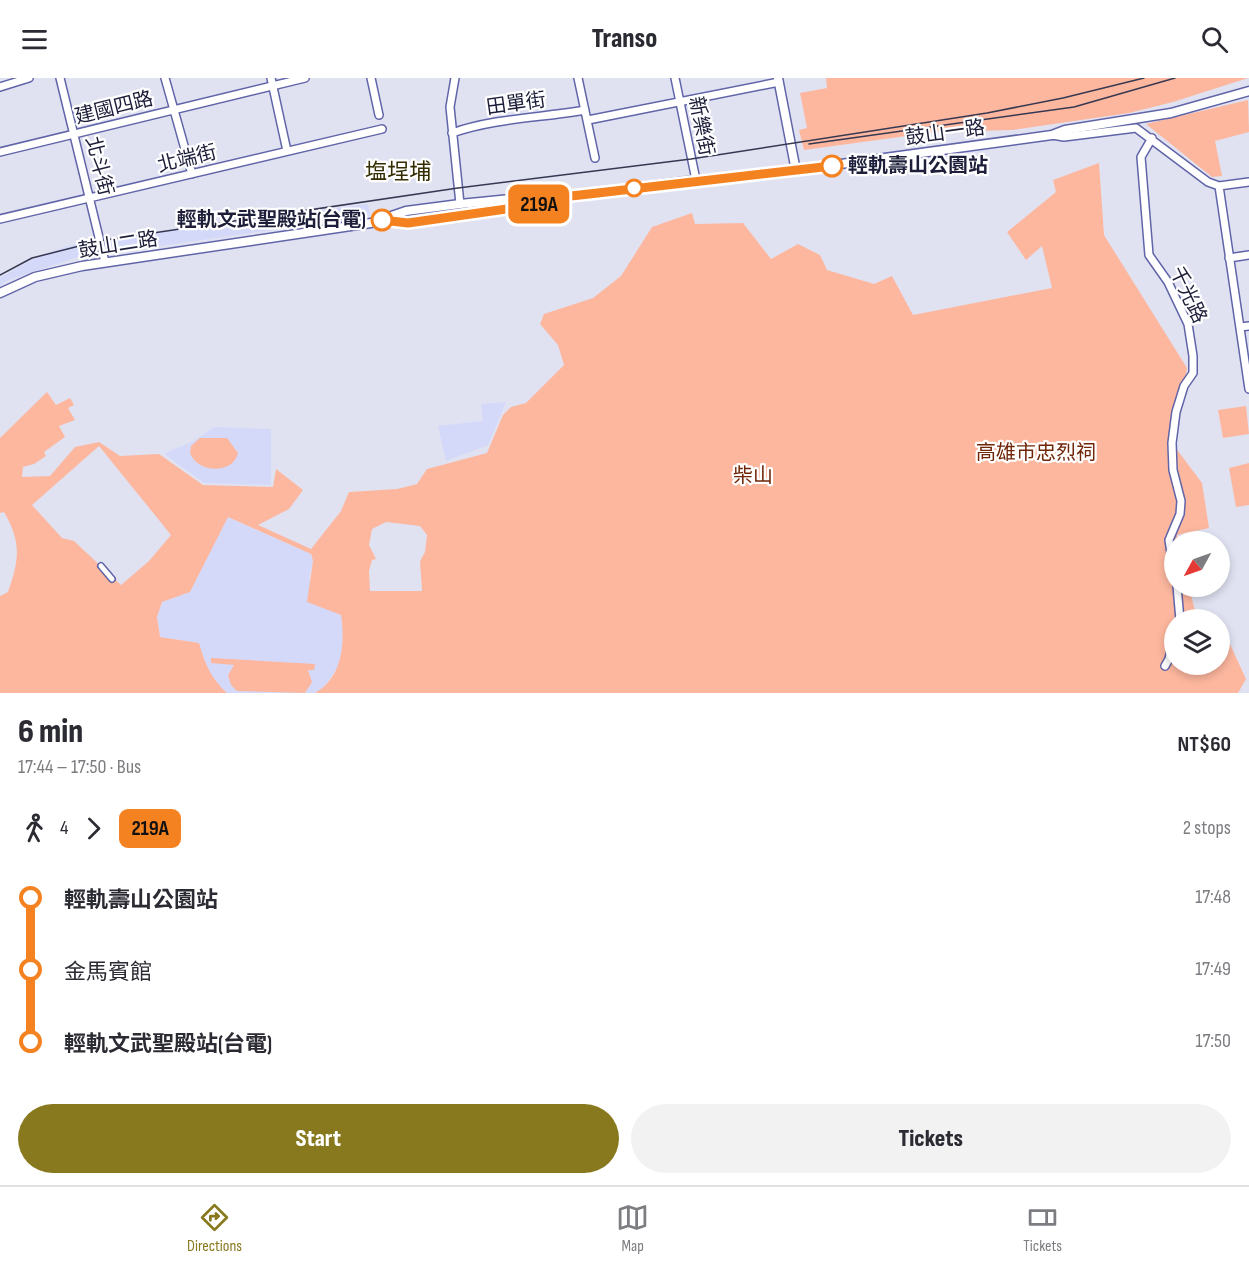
<!DOCTYPE html>
<meta charset="utf-8">
<style>
body{margin:0;font-family:"Sofia Sans Condensed","Noto Sans TC",sans-serif;background:#f2f2f3;color:#2b2b33;height:100vh;display:flex;flex-direction:column;font-size:22px;white-space:nowrap}
*{box-sizing:border-box;margin:0}
p{font-size:20px;color:#7c7c81}
.icon{flex:none;width:33px;height:33px;fill:none;stroke:currentColor;stroke-width:2;stroke-linecap:round;stroke-linejoin:round}
.map{position:relative;height:615px;overflow:hidden}
.sheet{display:flex;flex-direction:column;background:#fff;flex:1}
.sheet>*{flex:none}
.badge{padding:0 12px;border-radius:9px;font-size:21px;line-height:39px}
.needle{width:39px;rotate:230deg}
.tools{position:absolute;left:1164px;top:453px;display:grid;gap:12px}
.tools a{display:grid;place-items:center;width:66px;height:66px;border-radius:50%;background:#fff;box-shadow:0 3px 9px #0003;font-size:30px}
.map>.badge{position:absolute;translate:-50% -50%;box-shadow:0 0 0 3px #fff}
.legs{display:flex;align-items:center;gap:9px;height:66px;padding:0 18px;font-size:20px}
.legs p{margin-inline-start:auto}
.headline{display:flex;align-items:center;justify-content:space-between;height:102px;padding:0 18px}
h1{font-size:33px;font-weight:800;line-height:45px}
.action{display:flex;gap:12px;margin-top:auto;padding:12px 18px}
.action a{flex:1;height:69px;border-radius:36px;background:#88791e;color:#fff;font-size:24px;font-weight:800;line-height:69px;text-align:center}
.action a+a{background:#f2f2f3;color:#2b2b33}
ul{padding:0 18px;list-style:none}
li{display:flex;align-items:center;gap:21px;height:72px;font-size:22px}
li i{display:grid;place-items:center;width:9px;height:100%;margin:0 8px;background:currentColor}
li i::after{content:'';width:15px;height:15px;margin:-8px;border:4px solid;border-radius:50%;background:#fff}
li p{margin-inline-start:auto}
li:first-child i{background:linear-gradient(#0000 50%,currentColor 0)}
li:last-child i{background:linear-gradient(currentColor 50%,#0000 0)}
header{display:flex;justify-content:space-between;align-items:center;height:78px;padding:0 18px;background:#fff;font-size:27px;font-weight:800}
.dock{display:flex;justify-content:space-around;align-items:center;height:84px;border-top:2px solid #e1e1e2;background:#fff;font-size:16px;color:#7c7c81}
.dock a{display:grid;justify-items:center;gap:3px}
.dock .on{color:#88791e}
.map>svg:first-child{display:block}
</style>
<header><svg class="icon" aria-label="menu" viewBox="0 0 24 24"><path d="M4 6h16M4 12h16M4 18h16"/></svg>Transo<svg class="icon" aria-label="search" viewBox="0 0 24 24"><circle cx="10" cy="10" r="6"/><path d="M15 15l6 6"/></svg></header>
<div class="map">
<svg width="1249" height="615" viewBox="0 0 1249 615">
<rect width="100%" height="100%" fill="#e0e2f2"/>
<path fill="#d4d9fa" d="M 368,126 L 370,138 L 153,169 L 87,176 L 8,202 L 0,208 L 0,200 L 33,181 L 62,170 L 106,160 Z
M 506,324 L 488,367 L 446,383 L 438,348 L 483,343 L 481,326 Z
M 214,349 L 271,351 L 271,407 L 204,405 L 167,378 L 165,375 L 194,363 Z
M 227,439 L 311,476 L 313,483 L 309,500 L 341,537 L 344,561 L 339,587 L 323,611 L 315,615 L 227,615 L 214,604 L 205,586 L 199,565 L 160,559 L 157,539 L 162,524 L 190,514 Z"/>
<path fill="#fdb79f" fill-rule="evenodd" d="M 826,0 L 1248,0 L 1173,24 L 1129,35 L 1012,52 L 936,54 L 804,72 L 799,52 L 807,50 L 800,15 L 827,10 Z
M 1248,22 L 1249,54 L 1215,63 L 1222,98 L 1212,99 L 1146,46 Z
M 1099,85 L 1104,157 L 1187,290 L 1175,369 L 1202,405 L 1209,450 L 1177,457 L 1178,463 L 1174,464 L 1174,508 L 1189,509 L 1197,541 L 1174,542 L 1174,586 L 1220,586 L 1220,565 L 1229,564 L 1246,601 L 1238,615 L 315,615 C 343,599 345,565 341,537 L 307,524 L 313,483 L 311,476 L 228,439 L 190,514 L 162,524 L 157,539 L 160,559 L 199,565 C 205,586 211,600 227,615 L 0,615 L 0,518 L 8,514 C 19,482 22,465 4,434 L 0,435 L 0,360 L 47,314 L 56,327 L 70,320 L 74,327 L 68,330 L 75,342 L 59,348 L 65,359 L 44,374 L 46,378 L 34,386 L 23,389 L 22,399 L 50,398 L 75,369 L 99,364 L 120,378 L 159,376 L 203,407 L 273,409 L 276,391 L 303,412 L 289,431 L 258,447 L 311,471 L 341,433 L 349,414 L 397,411 L 417,406 L 427,391 L 487,375 L 503,337 L 511,329 L 526,325 L 564,287 L 558,267 L 540,246 L 544,236 L 593,220 L 621,198 L 652,149 L 692,135 L 695,146 L 743,145 L 771,181 L 798,166 L 820,177 L 827,192 L 874,206 L 892,198 L 913,237 L 1052,210 L 1042,168 L 1026,182 L 1007,154 L 1056,114 L 1053,102 ZM 99,368 L 171,457 L 149,483 L 121,507 L 74,463 L 62,460 L 32,427 ZM 386,444 L 420,448 L 427,457 L 425,474 L 420,483 L 422,513 L 370,513 L 369,493 L 372,482 L 376,481 L 369,467 L 372,451 Z
M 1246,328 L 1249,356 L 1223,360 L 1218,332 Z
M 200,360 L 227,360 L 238,375 C 233,397 197,395 190,375 L 191,368 Z
M 1249,385 L 1249,427 L 1236,429 L 1229,390 Z
M 211,580 L 315,586 L 314,592 L 308,592 L 312,604 L 305,615 L 237,613 L 231,607 L 228,597 L 234,587 L 211,585 Z"/>
<g fill="none" stroke-linecap="round" stroke-linejoin="round">
<g stroke="#6165a8" stroke-width="8">
<path id="pedestrian" d="M 101,488 L 112,501"/>
</g>
<g stroke="#6165a8" stroke-width="10">
<path id="minor" d="M 60,0 L 105,184
M 165,0 L 192,96
M 271,0 L 287,73
M 371,0 L 379,37
M 455,0 L 450,29 L 460,126
M 578,0 L 595,80
M 675,0 L 696,102
M 0,9 L 29,0
M 588,42 L 779,4
M 452,55 C 495,40 540,40 585,32
M 1052,57 L 1064,59 L 1136,50 L 1208,104 L 1219,108 L 1249,104
M 1152,60 L 1141,79 L 1149,177 L 1168,204 L 1188,246 L 1193,278 L 1193,295 L 1184,308 L 1176,334 L 1172,365 L 1173,392 L 1181,423 L 1180,436 L 1169,462 L 1174,495
M 0,74 L 305,0
M 1219,108 L 1249,311
M 386,140 L 408,145 L 562,123 L 571,118
M 0,141 L 382,51
M 1229,180 L 1249,177
M 1240,249 L 1249,248
M 1177,508 L 1180,542
M 1165,588 L 1169,581 L 1174,560"/>
</g>
<g stroke="#6165a8" stroke-width="11">
<path id="tertiary" d="M 778,0 L 796,93
M 0,215 L 35,199 L 82,188 L 371,145 L 406,133 L 460,126 L 549,117 L 571,118 L 696,102 L 746,99 L 1052,57 L 1065,52 L 1171,35 L 1249,13"/>
</g>
<use href="#pedestrian" stroke="#fff" stroke-width="5"/>
<use href="#minor" stroke="#fff" stroke-width="7"/>
<use href="#tertiary" stroke="#fff" stroke-width="8"/>
<path stroke="#363851" stroke-width="1.5" d="M 0,197 L 32,180 L 99,163 L 458,110 L 691,81 L 987,35 L 1063,20 L 1144,0"/>
<path stroke="#363851" stroke-width="1.5" d="M 809,66 L 1074,29 L 1175,0"/>
</g>
<g fill="none" stroke-linecap="round" stroke-linejoin="round">
<g stroke="#fff" stroke-width="14">
<path id="line-1" d="M 382,142 L 408,145 L 562,123 L 571,118 L 589,116 L 832,88"/>
</g>
<use href="#line-1" stroke="#f58220" stroke-width="9"/>
</g>
<g fill="#fff" stroke="#f58220" stroke-width="3">
<circle cx="832" cy="88" r="10"/>
<circle cx="634" cy="110" r="8"/>
<circle cx="382" cy="142" r="10"/>
</g>
<g text-anchor="middle" dominant-baseline="central" stroke-width="4.5" stroke-linejoin="round" paint-order="stroke">
<g font-size="20" fill="#1d1f3a" stroke="#fff">
<text transform="translate(516 26) rotate(-8)">田單街</text>
<text transform="translate(114 30) rotate(-14)">建國四路</text>
<text transform="translate(701 48) rotate(79)">新樂街</text>
<text transform="translate(945 55) rotate(-8)">鼓山一路</text>
<text transform="translate(187 81) rotate(-14)">北端街</text>
<text transform="translate(99 88) rotate(76)">北斗街</text>
<text transform="translate(118 167) rotate(-9)">鼓山二路</text>
<text transform="translate(1188 217) rotate(65)">千光路</text>
</g>
<g font-size="20" font-weight="bold" fill="#1d1f3a" stroke="#fff" text-anchor="start">
<text x="848" y="88">輕軌壽山公園站</text>
<text x="366" y="142" text-anchor="end">輕軌文武聖殿站(台電)</text>
</g>
<g font-size="20" fill="#6f2608" stroke="#fff">
<text x="1036" y="375">高雄市忠烈祠</text>
<text x="753" y="398">柴山</text>
</g>
<g font-size="22" fill="#342d02" stroke="#fff">
<text x="398" y="94">塩埕埔</text>
</g>
</g>
</svg>
<div class="tools">
<a><svg class="needle" viewBox="-14 -14 28 28"><path d="M0-13l5 13h-10z" fill="#e53935"/><path d="M0 13l5-13h-10z" fill="#7c7c81"/></svg></a>
<a><svg class="icon" aria-label="layers" viewBox="0 0 24 24"><path d="M12 4l9 5-9 5-9-5zM3 14l9 5 9-5"/></svg></a>
</div>
<b class="badge" style="left:539px;top:126px;background:#f58220;color:#111">219A</b>
</div>
<section class="sheet">
<div class="headline"><div><h1>6 min</h1><p>17:44 – 17:50 · Bus</p></div><b>NT$60</b></div>
<div class="legs"><svg class="icon" aria-label="walk" viewBox="0 0 24 24"><circle cx="13" cy="4" r="2"/><path d="M13 8l-2 6 4 7M11 14l-3 7M7 12l3-4h3l4 4"/></svg>4<svg class="icon" aria-label="forward" viewBox="0 0 24 24"><path d="M9 5l7 7-7 7"/></svg><b class="badge" style="background:#f58220;color:#111">219A</b><p>2 stops</p></div>
<ul>
<li><i style="color:#f58220"></i><b>輕軌壽山公園站</b><p>17:48</p></li>
<li><i style="color:#f58220"></i><span>金馬賓館</span><p>17:49</p></li>
<li><i style="color:#f58220"></i><b>輕軌文武聖殿站(台電)</b><p>17:50</p></li>
</ul>
<div class="action"><a>Start</a><a>Tickets</a></div>
</section>
<nav class="dock">
<a class="on"><svg class="icon" aria-label="directions" viewBox="0 0 24 24"><path d="M12 3l9 9-9 9-9-9zM9 14v-3h6M13 9l2 2-2 2"/></svg>Directions</a>
<a><svg class="icon" aria-label="map" viewBox="0 0 24 24"><path d="M3 6l6-2 6 2 6-2v14l-6 2-6-2-6 2zM9 4v14M15 6v14"/></svg>Map</a>
<a><svg class="icon" aria-label="tickets" viewBox="0 0 24 24"><path d="M3 7h18v10H3zM15 7v10"/></svg>Tickets</a>
</nav>
